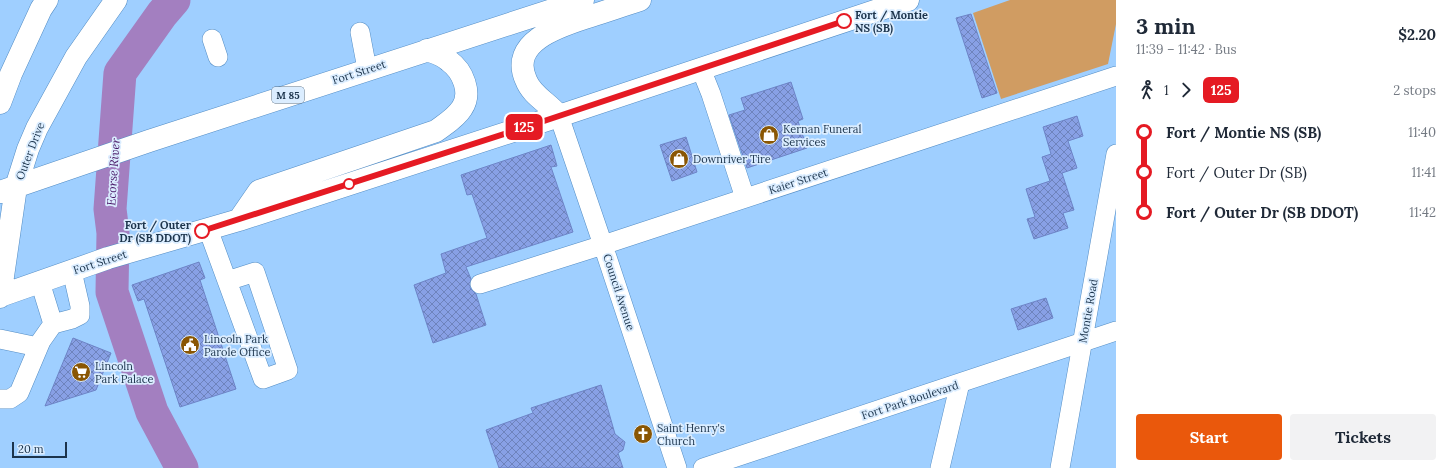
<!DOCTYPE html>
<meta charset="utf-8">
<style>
body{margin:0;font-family:Lora,serif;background:#f2f2f3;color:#1f2937;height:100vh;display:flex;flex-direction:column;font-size:15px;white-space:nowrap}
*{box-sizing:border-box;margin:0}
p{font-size:13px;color:#747a83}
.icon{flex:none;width:22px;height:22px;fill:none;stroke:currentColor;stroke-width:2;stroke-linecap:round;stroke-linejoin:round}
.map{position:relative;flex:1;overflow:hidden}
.panel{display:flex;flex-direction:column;background:#fff;width:340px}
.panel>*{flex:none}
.badge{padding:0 8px;border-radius:6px;font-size:14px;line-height:26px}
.scale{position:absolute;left:12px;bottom:10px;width:55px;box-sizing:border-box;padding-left:4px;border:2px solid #1c344c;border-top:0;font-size:11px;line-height:14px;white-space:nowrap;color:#1c344c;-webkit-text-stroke:3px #dbedff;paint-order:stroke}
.map>.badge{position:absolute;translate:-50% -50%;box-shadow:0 0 0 2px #fff}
.legs{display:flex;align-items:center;gap:6px;height:44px;padding:0 20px;font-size:13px}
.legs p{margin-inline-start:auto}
.summary{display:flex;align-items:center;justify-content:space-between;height:68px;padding:0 20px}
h1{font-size:22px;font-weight:700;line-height:30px}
.button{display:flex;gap:8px;margin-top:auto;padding:8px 20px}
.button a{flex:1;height:46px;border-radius:4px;background:#ea580c;color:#fff;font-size:16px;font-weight:700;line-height:46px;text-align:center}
.button a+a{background:#f2f2f3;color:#1f2937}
ul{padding:0 20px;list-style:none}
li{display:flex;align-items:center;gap:14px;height:40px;font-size:15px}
li i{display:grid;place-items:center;width:6px;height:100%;margin:0 5px;background:currentColor}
li i::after{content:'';width:10px;height:10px;margin:-5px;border:3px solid;border-radius:50%;background:#fff}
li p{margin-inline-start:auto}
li:first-child i{background:linear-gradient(#0000 50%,currentColor 0)}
li:last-child i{background:linear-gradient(currentColor 50%,#0000 0)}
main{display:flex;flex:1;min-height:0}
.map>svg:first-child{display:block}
</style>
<main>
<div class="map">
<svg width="1116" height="468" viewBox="0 0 1116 468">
<defs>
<pattern id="building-cross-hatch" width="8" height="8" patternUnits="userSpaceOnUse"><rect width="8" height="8" fill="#88a0e5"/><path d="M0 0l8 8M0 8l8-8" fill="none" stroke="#6e83bc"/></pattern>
</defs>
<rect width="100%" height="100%" fill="#9fcfff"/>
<path fill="#d09c62" d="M 1010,0 L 1116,0 L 1116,24 L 1108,64 L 1001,99 L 973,13 Z"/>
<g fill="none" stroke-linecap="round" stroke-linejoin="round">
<path stroke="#a37fc0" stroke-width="33" d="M 174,0 L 162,14 L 120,73 L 110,209 L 113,233 L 112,292 L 152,412 L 182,468"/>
</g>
<path fill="url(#building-cross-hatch)" stroke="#6d84c7" d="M 971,14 L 997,93 L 982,98 L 956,18 Z
M 791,82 L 803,119 L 798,121 L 807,148 L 747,168 L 729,115 L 745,110 L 741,98 Z
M 1077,116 L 1083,136 L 1068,141 L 1077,168 L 1062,173 L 1074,210 L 1063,213 L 1068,228 L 1034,239 L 1027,219 L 1035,217 L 1026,189 L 1050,181 L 1042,157 L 1051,154 L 1043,127 Z
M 686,137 L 697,172 L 672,181 L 660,145 Z
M 551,145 L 557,166 L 551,167 L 573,232 L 466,267 L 471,279 L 470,288 L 476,294 L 486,325 L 433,343 L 414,285 L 446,273 L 441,254 L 487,238 L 472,194 L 467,195 L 461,175 Z
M 199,262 L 205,278 L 200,280 L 236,389 L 180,407 L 144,299 L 138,301 L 132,285 Z
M 1046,298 L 1053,318 L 1018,330 L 1011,309 Z
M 73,338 L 111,353 L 96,390 L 45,406 Z
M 601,385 L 615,434 L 625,442 L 623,450 L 618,453 L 623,468 L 499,468 L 486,430 L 533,413 L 531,408 Z"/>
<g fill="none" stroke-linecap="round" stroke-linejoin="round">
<g stroke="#528cc4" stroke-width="20">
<path id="minor" d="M 360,32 L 367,69
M 212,39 L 218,57
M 701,69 L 711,94 L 745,198
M 559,116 L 603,245 L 677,468
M 208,229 L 263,379 L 288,370 L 255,272 L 227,281
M 40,282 L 53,324 L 72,319 L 80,315 L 80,306 L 72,271
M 480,284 L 603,245 L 1116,76
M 0,339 L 38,347
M 0,399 L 10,399 L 19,393 L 41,341 L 53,324
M 703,468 L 1116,331
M 940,468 L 960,383
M 1060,468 L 1116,154"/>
</g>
<g stroke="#528cc4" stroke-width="23">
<path id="major" d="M 0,103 L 11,74 L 41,9 L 47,0
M 559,116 C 549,103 532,96 526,80 C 508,40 564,25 591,16 C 607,11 624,5 640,0
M 0,192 L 149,141 L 583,0
M 239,220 L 259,191 L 436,131 C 444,125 456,118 462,108 C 472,93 463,71 449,61 C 443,55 435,53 427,50
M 0,296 L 108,258 L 239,220 L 559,116 L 908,0
M 0,297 L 16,187 L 28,149 L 37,128 L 76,57 L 116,0"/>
</g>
<use href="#minor" stroke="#fff" stroke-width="19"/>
<use href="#major" stroke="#fff" stroke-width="22"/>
</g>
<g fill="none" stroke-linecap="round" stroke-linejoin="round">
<g stroke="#fff" stroke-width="9">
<path id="line-1" d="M 202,231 L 529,126 L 844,21"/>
</g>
<use href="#line-1" stroke="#e51a23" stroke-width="6"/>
</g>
<defs>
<g id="shop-disc" transform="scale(1)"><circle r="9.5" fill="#8a5603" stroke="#dbedff"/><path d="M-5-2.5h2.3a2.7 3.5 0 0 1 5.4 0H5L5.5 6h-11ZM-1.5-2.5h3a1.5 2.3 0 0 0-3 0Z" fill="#fff"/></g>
<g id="civic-disc" transform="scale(1)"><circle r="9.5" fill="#8a5603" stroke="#dbedff"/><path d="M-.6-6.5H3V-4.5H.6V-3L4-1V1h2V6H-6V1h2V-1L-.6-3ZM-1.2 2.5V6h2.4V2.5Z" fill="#fff"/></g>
<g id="supermarket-disc" transform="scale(1)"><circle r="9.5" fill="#8a5603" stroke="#dbedff"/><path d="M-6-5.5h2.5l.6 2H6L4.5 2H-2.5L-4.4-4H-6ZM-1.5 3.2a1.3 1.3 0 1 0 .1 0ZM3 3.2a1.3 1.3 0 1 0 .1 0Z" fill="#fff"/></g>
<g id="church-disc" transform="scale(1)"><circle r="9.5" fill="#8a5603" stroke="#dbedff"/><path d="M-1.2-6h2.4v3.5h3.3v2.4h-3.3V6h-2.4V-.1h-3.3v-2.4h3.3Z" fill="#fff"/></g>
</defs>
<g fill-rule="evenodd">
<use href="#shop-disc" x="769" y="135"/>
<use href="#shop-disc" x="679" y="159"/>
<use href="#civic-disc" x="190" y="345"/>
<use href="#supermarket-disc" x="81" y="372"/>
<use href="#church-disc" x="643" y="434"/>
</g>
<g fill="#fff" stroke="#e51a23" stroke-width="2">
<circle cx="844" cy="21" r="7"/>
<circle cx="349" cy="184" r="5"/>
<circle cx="202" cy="231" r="7"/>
</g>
<g text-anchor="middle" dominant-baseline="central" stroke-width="3.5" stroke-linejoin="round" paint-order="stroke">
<rect fill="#dbedff" stroke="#556c82" stroke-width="1" x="272" y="87" width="32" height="16" rx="3"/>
<g font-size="10" font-weight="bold" fill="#1c344c">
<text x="288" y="95">M 85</text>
</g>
<g font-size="11" font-weight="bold" fill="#1c344c" stroke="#dbedff" text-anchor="start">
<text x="855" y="15">Fort / Montie<tspan x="855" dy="13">NS (SB)</tspan></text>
<text x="191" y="225" text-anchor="end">Fort / Outer<tspan x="191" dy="13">Dr (SB DDOT)</tspan></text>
</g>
<g font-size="11" fill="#1c344c" stroke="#dbedff">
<text transform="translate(359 72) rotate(-18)">Fort Street</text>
<text transform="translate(30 151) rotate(-69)">Outer Drive</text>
<text transform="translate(798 181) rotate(-18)">Kaier Street</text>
<text transform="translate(100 262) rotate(-18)">Fort Street</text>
<text transform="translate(619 292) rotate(72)">Council Avenue</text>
<text transform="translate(1088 311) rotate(-80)">Montie Road</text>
<text transform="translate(910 400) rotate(-18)">Fort Park Boulevard</text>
</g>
<g font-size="11" fill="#1c344c" stroke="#dbedff" text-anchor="start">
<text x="783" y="129">Kernan Funeral<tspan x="783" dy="13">Services</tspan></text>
<text x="693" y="159">Downriver Tire</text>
<text x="204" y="339">Lincoln Park<tspan x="204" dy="13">Parole Office</tspan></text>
<text x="95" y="366">Lincoln<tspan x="95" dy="13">Park Palace</tspan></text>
<text x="657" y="428">Saint Henry's<tspan x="657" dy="13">Church</tspan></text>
</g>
<g font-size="12" font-style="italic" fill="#481766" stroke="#dbedff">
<text transform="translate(113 172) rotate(-86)">Ecorse River</text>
</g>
</g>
</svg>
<div class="scale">20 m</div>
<b class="badge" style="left:524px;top:127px;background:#e51a23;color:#fff">125</b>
</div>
<section class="panel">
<div class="summary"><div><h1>3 min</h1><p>11:39 – 11:42 · Bus</p></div><b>$2.20</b></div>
<div class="legs"><svg class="icon" aria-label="walk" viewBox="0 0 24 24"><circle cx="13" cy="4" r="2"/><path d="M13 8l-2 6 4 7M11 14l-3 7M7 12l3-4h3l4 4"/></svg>1<svg class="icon" aria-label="forward" viewBox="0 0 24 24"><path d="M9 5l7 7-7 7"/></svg><b class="badge" style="background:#e51a23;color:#fff">125</b><p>2 stops</p></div>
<ul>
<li><i style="color:#e51a23"></i><b>Fort / Montie NS (SB)</b><p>11:40</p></li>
<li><i style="color:#e51a23"></i><span>Fort / Outer Dr (SB)</span><p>11:41</p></li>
<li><i style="color:#e51a23"></i><b>Fort / Outer Dr (SB DDOT)</b><p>11:42</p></li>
</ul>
<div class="button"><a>Start</a><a>Tickets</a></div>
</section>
</main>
